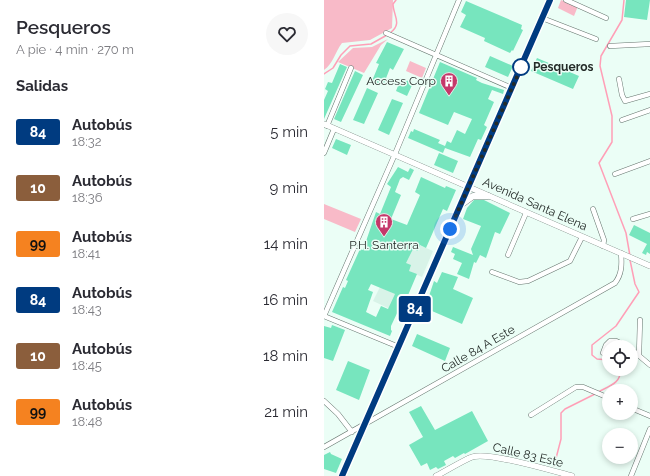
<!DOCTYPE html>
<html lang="es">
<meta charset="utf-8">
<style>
body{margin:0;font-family:Raleway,sans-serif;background:#f7f7f7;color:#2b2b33;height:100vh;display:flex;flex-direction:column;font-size:15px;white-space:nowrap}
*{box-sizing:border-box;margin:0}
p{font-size:13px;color:#7c7c81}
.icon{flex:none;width:22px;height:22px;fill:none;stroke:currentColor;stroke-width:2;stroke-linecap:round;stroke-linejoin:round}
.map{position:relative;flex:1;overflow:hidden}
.sheet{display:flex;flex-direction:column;background:#fff;width:324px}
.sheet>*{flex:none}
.badge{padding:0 8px;border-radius:3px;font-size:14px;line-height:26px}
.buttons{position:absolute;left:278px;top:340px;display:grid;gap:8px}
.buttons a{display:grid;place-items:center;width:36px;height:36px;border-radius:50%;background:#fff;box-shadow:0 2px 6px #0003;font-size:20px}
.you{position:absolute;width:20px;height:20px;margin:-10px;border:3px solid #fff;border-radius:50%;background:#1a73e8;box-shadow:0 0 0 6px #1a73e833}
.map>.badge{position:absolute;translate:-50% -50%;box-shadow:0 0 0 2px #fff}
h2{padding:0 16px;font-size:15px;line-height:36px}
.round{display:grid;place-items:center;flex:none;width:42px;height:42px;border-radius:21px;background:#f7f7f7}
.summary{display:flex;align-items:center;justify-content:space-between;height:68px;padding:0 16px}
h1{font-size:19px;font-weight:600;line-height:30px}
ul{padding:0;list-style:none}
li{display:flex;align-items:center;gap:12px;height:56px;padding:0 16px}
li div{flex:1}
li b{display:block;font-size:15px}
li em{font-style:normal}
li .badge{min-width:44px;font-weight:700;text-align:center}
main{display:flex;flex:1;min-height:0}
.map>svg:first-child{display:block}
</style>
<main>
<section class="sheet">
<div class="summary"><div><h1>Pesqueros</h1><p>A pie · 4 min · 270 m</p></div><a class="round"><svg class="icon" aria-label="heart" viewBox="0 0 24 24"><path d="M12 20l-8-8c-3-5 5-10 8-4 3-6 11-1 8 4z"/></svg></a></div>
<h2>Salidas</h2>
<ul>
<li><span class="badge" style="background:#003b80;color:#fff">84</span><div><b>Autobús</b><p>18:32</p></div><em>5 min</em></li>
<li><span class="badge" style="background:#8b5e3c;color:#fff">10</span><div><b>Autobús</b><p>18:36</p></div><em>9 min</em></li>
<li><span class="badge" style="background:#f58220;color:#111">99</span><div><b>Autobús</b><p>18:41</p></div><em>14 min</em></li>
<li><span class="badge" style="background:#003b80;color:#fff">84</span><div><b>Autobús</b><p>18:43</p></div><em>16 min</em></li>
<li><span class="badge" style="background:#8b5e3c;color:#fff">10</span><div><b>Autobús</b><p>18:45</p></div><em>18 min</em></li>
<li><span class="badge" style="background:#f58220;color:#111">99</span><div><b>Autobús</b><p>18:48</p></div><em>21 min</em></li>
</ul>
</section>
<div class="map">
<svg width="326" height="476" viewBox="0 0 326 476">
<rect width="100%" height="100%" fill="#ebfef6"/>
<path fill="#d8f3e8" d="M 77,237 L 109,251 L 98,277 L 67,263 Z
M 56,287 L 88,302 L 81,316 L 49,301 Z"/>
<path fill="#f8bac8" d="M 0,0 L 69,0 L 68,28 L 46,40 L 18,43 C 11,52 9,64 0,70 Z
M 237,0 L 254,6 L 250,16 L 234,8 Z
M 64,39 L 57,45 L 40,73 L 14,62 L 29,48 L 48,47 Z
M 86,61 L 102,68 L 98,78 L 82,71 Z
M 0,204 L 37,219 L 31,232 L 0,219 Z"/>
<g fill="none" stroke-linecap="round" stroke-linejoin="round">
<path stroke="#ff9fb7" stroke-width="1.5" d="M 300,0 L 298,20 L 277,56 L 276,66 L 288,116 L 288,142 L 275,163 L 302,233 L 306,256
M 66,33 C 79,24 69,15 69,4 L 72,0
M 0,74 L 9,68 L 17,55 L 26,46 L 47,44 L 63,35
M 285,360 L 273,359 L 268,355 L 268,345 L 292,326 L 315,292 L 311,284 L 306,260
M 274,392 C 285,386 298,383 296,369
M 230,466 L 237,439 L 237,413 L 241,409 L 271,394"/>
</g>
<path fill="#77e5be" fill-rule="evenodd" d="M 302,0 L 326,0 L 323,20 L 300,17 Z
M 142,1 L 198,25 L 197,29 L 199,30 L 189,51 L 188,50 L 186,53 L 160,41 L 161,38 L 136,27 L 142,15 L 137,12 Z
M 63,42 L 80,49 L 69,70 L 66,68 L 59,86 L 48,81 L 55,64 L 52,63 Z
M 166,56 L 189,66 L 184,77 L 161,67 Z
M 213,58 L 255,76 L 249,89 L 207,71 Z
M 116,62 L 153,78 L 152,80 L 158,83 L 180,90 L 179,94 L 168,90 L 164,99 L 170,102 L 160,125 L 163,127 L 157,140 L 154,139 L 146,157 L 121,148 L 119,153 L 84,138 L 87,131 L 89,132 L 90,129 L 116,140 L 114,143 L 121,146 L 123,141 L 127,143 L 133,130 L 141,134 L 148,119 L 130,112 L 124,125 L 95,113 Z
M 16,64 L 23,67 L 0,119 L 0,100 L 4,91 L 1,89 L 4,82 L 8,83 Z
M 31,71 L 39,75 L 17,122 L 10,119 Z
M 77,78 L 89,83 L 83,96 L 72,91 Z
M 43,88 L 54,93 L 40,124 L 29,120 Z
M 68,99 L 79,103 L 65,135 L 54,130 Z
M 12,139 L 27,145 L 23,155 L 8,148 Z
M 115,153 L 134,161 L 129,173 L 110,165 Z
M 74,167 L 84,172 L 86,168 L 90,170 L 85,180 L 79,177 L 76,179 L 71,192 L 77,195 L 67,219 L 83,225 L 96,195 L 91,192 L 97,177 L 121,188 L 122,186 L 132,190 L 123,211 L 119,209 L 102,248 L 96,245 L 94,251 L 89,249 L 82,263 L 87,265 L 85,271 L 93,274 L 82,300 L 86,301 L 81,312 L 75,309 L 67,326 L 67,330 L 68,331 L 66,336 L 8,312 L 19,287 L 21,288 L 24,281 L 22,280 L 36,249 L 39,250 L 52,212 L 56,214 L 67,187 L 63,184 ZM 47,284 L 71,294 L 64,309 L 57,306 L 52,317 L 42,312 L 49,292 L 44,290 Z
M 150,200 L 160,200 L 186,213 L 176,234 L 171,232 L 162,258 L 156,255 L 152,263 L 150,262 L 145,279 L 133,274 L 138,263 L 129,259 L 131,254 L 127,252 L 129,247 L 149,255 L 147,249 L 157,226 L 139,219 L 143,208 Z
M 310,225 L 326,233 L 326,254 L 323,252 L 322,255 L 318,253 L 323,244 L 305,235 Z
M 118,272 L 134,277 L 129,289 L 149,298 L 138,324 L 101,308 L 110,281 L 113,283 Z
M 8,325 L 21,330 L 9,361 L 0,358 L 0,326 L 7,328 Z
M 93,334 L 126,348 L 121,361 L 88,346 Z
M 24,361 L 46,370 L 35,400 L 12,390 Z
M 97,406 L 111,430 L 148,411 L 164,441 L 141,454 L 140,453 L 131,458 L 129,456 L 120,461 L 122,465 L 114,469 L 112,467 L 106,470 L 103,463 L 97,466 L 85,445 L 99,437 L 85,412 Z
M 6,452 L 7,454 L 18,459 L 12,473 L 0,469 L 0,455 Z"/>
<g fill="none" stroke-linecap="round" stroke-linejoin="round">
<g stroke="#65756e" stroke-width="5.5">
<path id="minor" d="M 242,0 L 282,18
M 218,18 L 272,39
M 62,33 L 188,88
M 286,46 L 326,44
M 295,79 L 298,95 L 301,101 L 326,94
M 298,120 L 326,110
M 3,126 L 27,68
M 0,153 L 10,129
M 291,174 L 326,161
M 269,209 L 280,240 L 279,246
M 309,219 L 326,214
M 184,255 L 202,213
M 168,272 L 195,282 L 204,281 L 246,261 L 258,237
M 0,316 L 71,154 L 135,0
M 0,316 L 75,347
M 307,349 L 326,365
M 279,353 L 282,345 L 286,341 L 292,341 L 304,347
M 315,355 L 316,320
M 0,401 L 14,414 L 28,432
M 307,408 L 326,416
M 207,415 L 252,387 L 259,387 L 285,398
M 0,447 L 291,283 C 298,274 298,264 297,253
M 307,476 L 326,429"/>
</g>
<g stroke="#65756e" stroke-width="6">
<path id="tertiary" d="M 0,124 L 326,266
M 112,476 C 124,470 136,462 148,457 C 164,451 229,471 248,476"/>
</g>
<g stroke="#65756e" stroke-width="7">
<path id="secondary" d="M 138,204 L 149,196 L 164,196
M 18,476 L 226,0"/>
</g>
<use href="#minor" stroke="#fff" stroke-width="4.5"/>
<use href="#tertiary" stroke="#fff" stroke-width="5.5"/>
<use href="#secondary" stroke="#fff" stroke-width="6"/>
</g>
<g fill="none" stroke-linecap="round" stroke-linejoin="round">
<g stroke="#fff" stroke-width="9">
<path id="line" d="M 18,476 L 226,0"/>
</g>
<use href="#line" stroke="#003b80" stroke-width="6"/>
<path stroke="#242b28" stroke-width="4" stroke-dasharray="0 7.2" d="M 126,229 L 199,63 L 197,67"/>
</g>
<defs>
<g id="building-pin" transform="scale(0.9)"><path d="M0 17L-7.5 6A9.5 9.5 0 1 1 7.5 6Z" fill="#c5386a" stroke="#ebfef6"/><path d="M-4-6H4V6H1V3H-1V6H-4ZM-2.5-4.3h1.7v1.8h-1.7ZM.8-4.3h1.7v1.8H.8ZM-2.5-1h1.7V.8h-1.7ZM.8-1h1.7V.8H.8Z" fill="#fff"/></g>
</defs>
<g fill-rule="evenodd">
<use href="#building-pin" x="125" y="81"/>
<use href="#building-pin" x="60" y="222"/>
</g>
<circle fill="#fff" stroke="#003b80" stroke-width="2" cx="197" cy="67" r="8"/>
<g text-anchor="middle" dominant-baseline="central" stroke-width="3" stroke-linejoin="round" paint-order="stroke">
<g font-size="12" font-weight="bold" fill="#242b28" stroke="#ebfef6" text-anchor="start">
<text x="209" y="67">Pesqueros</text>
</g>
<g font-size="12" fill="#242b28" stroke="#ebfef6" text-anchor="end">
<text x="112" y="81">Access Corp</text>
<text x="60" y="245" text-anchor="middle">P.H. Santerra</text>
</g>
<g font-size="12" fill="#242b28" stroke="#ebfef6">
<text transform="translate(211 204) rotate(24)">Avenida Santa Elena</text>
<text transform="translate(154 349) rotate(-30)">Calle 84 A Este</text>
<text transform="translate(204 455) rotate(13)">Calle 83 Este</text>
</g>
</g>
</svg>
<div class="buttons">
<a><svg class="icon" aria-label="locate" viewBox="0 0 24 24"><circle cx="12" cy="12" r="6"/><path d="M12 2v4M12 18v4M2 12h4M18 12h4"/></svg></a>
<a>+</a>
<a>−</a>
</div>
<div class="you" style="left:126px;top:229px"></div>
<b class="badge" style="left:91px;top:309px;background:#003b80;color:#fff">84</b>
</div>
</main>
